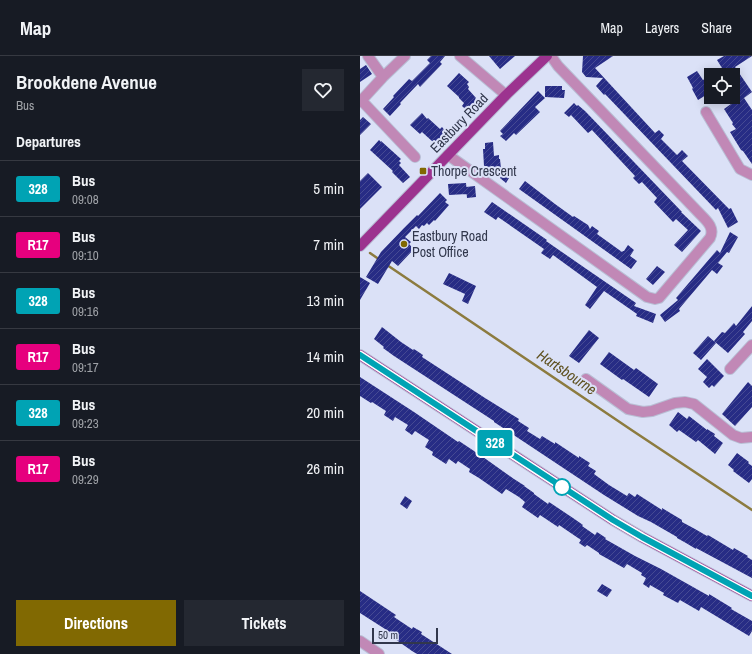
<!DOCTYPE html>
<style>
body{margin:0;font-family:"Archivo Narrow",sans-serif;background:#242831;color:#f1f3f6;height:100vh;display:flex;flex-direction:column;font-size:15px;white-space:nowrap}
*{box-sizing:border-box;margin:0}
p{font-size:13px;color:#9ea1a6}
.icon{flex:none;width:22px;height:22px;fill:none;stroke:currentColor;stroke-width:2;stroke-linecap:round;stroke-linejoin:round}
.map{position:relative;flex:1;overflow:hidden}
.details{display:flex;flex-direction:column;background:#171b24;width:360px}
.details>*{flex:none}
.badge{padding:0 8px;border-radius:3px;font-size:14px;line-height:26px}
.buttons{position:absolute;left:344px;top:12px;display:grid;gap:8px}
.buttons a{display:grid;place-items:center;width:36px;height:36px;border-radius:0px;background:#171b24;box-shadow:0 2px 10px #0003;font-size:20px}
.scale{position:absolute;left:12px;bottom:10px;width:66px;box-sizing:border-box;padding-left:4px;border:2px solid #31374c;border-top:0;font-size:11px;line-height:14px;white-space:nowrap;color:#31374c;-webkit-text-stroke:3px #dbe1f7;paint-order:stroke}
.map>.badge{position:absolute;translate:-50% -50%;box-shadow:0 0 0 2px #fff}
h2{padding:0 16px;font-size:15px;line-height:36px}
.round{display:grid;place-items:center;flex:none;width:42px;height:42px;border-radius:0px;background:#242831}
.overview{display:flex;align-items:center;justify-content:space-between;height:68px;padding:0 16px}
h1{font-size:19px;font-weight:700;line-height:30px}
.primary-button{display:flex;gap:8px;margin-top:auto;padding:8px 16px}
.primary-button a{flex:1;height:46px;border-radius:0px;background:#816902;color:#fff;font-size:16px;font-weight:700;line-height:46px;text-align:center}
.primary-button a+a{background:#242831;color:#f1f3f6}
ul{padding:0;list-style:none}
li{display:flex;align-items:center;gap:12px;height:56px;padding:0 16px;border-top:1px solid #363941}
li div{flex:1}
li b{display:block;font-size:15px}
li em{font-style:normal}
li .badge{min-width:44px;font-weight:700;text-align:center}
header{display:flex;align-items:center;gap:24px;box-sizing:border-box;height:56px;padding:0 20px;background:#171b24;border-bottom:1px solid #363941}
header strong{font-size:19px}
nav{display:flex;gap:22px;margin-inline-start:auto;font-size:14px}
main{display:flex;flex:1;min-height:0}
.map>svg:first-child{display:block}
</style>
<header>
<strong>Map</strong>
<nav><a>Map</a><a>Layers</a><a>Share</a></nav>
</header>
<main>
<section class="details">
<div class="overview"><div><h1>Brookdene Avenue</h1><p>Bus</p></div><a class="round"><svg class="icon" aria-label="heart" viewBox="0 0 24 24"><path d="M12 20l-8-8c-3-5 5-10 8-4 3-6 11-1 8 4z"/></svg></a></div>
<h2>Departures</h2>
<ul>
<li><span class="badge" style="background:#00a3b4;color:#fff">328</span><div><b>Bus</b><p>09:08</p></div><em>5 min</em></li>
<li><span class="badge" style="background:#e6007e;color:#fff">R17</span><div><b>Bus</b><p>09:10</p></div><em>7 min</em></li>
<li><span class="badge" style="background:#00a3b4;color:#fff">328</span><div><b>Bus</b><p>09:16</p></div><em>13 min</em></li>
<li><span class="badge" style="background:#e6007e;color:#fff">R17</span><div><b>Bus</b><p>09:17</p></div><em>14 min</em></li>
<li><span class="badge" style="background:#00a3b4;color:#fff">328</span><div><b>Bus</b><p>09:23</p></div><em>20 min</em></li>
<li><span class="badge" style="background:#e6007e;color:#fff">R17</span><div><b>Bus</b><p>09:29</p></div><em>26 min</em></li>
</ul>
<div class="primary-button"><a>Directions</a><a>Tickets</a></div>
</section>
<div class="map">
<svg width="392" height="598" viewBox="0 0 392 598">
<defs>
<pattern id="building-hatch" width="6" height="6" patternUnits="userSpaceOnUse"><rect width="6" height="6" fill="#272c85"/><path d="M-1 1l2-2M0 6l6-6M5 7l2-2" fill="none" stroke="#464a93"/></pattern>
</defs>
<rect width="100%" height="100%" fill="#dbe1f7"/>
<g fill="none" stroke-linecap="round" stroke-linejoin="round">
<path stroke="#8c7b3f" stroke-width="2.5" d="M 10,197 L 20,204
M 27,209 L 273,375 L 392,454"/>
</g>
<path fill="url(#building-hatch)" d="M 71,0 L 85,0 L 80,6 L 82,8 L 60,31 L 58,28 L 40,47 L 41,48 L 30,60 L 23,53 L 34,41 L 33,40 L 49,23 L 52,25 L 70,7 L 67,4 Z
M 129,0 L 155,0 L 140,13 Z
M 223,0 L 253,0 L 235,12 L 295,77 L 299,74 L 304,79 L 301,83 L 317,99 L 322,94 L 328,100 L 322,105 L 369,153 L 371,152 L 378,166 L 368,172 L 358,152 L 356,154 L 245,38 L 244,39 L 236,30 L 243,22 L 226,21 L 222,16 Z
M 364,0 L 392,0 L 375,11 L 392,36 L 384,42 L 392,54 L 392,108 L 383,95 L 381,94 L 370,76 L 376,73 L 372,68 L 373,67 L 364,53 L 371,48 L 367,41 L 373,41 L 373,19 L 351,19 L 362,12 L 357,4 Z
M 6,9 L 12,18 L 0,26 L 0,13 Z
M 337,15 L 343,24 L 351,19 L 351,36 L 338,44 L 332,33 L 333,32 L 327,21 Z
M 99,17 L 109,26 L 107,28 L 109,31 L 108,33 L 116,42 L 115,43 L 121,50 L 112,59 L 102,50 L 104,47 L 99,42 L 99,41 L 87,30 Z
M 185,30 L 202,30 L 202,34 L 205,34 L 204,42 L 185,41 Z
M 178,35 L 185,42 L 175,51 L 180,56 L 156,79 L 154,77 L 146,85 L 140,80 L 143,78 L 140,75 Z
M 214,47 L 217,50 L 218,49 L 225,55 L 322,156 L 321,156 L 341,175 L 322,196 L 314,189 L 328,174 L 316,163 L 313,166 L 294,146 L 297,142 L 282,126 L 279,128 L 273,122 L 275,120 L 232,74 L 228,77 L 211,59 L 209,61 L 204,57 Z
M 62,57 L 67,63 L 68,62 L 80,73 L 82,71 L 87,77 L 77,87 L 75,85 L 73,86 L 62,76 L 60,78 L 50,69 Z
M 3,61 L 11,68 L 0,79 L 0,64 Z
M 19,84 L 21,86 L 21,85 L 41,103 L 39,105 L 41,107 L 39,109 L 50,121 L 43,127 L 32,116 L 33,115 L 10,94 Z
M 133,86 L 134,100 L 139,99 L 139,103 L 140,103 L 141,113 L 127,114 L 127,110 L 124,110 L 123,93 L 125,93 L 125,87 Z
M 146,113 L 152,117 L 146,127 L 140,122 Z
M 8,117 L 22,131 L 0,153 L 0,125 Z
M 165,125 L 195,148 L 213,161 L 214,160 L 228,169 L 230,173 L 232,170 L 239,175 L 237,178 L 262,196 L 263,195 L 264,195 L 268,189 L 274,194 L 270,200 L 277,205 L 271,213 L 159,133 Z
M 106,127 L 107,138 L 89,139 L 88,128 Z
M 115,130 L 116,141 L 107,142 L 106,131 Z
M 80,137 L 87,144 L 85,146 L 89,149 L 75,165 L 74,164 L 69,169 L 67,167 L 64,170 L 62,169 L 59,173 L 56,170 L 45,181 L 51,186 L 49,188 L 54,193 L 38,210 L 32,205 L 18,228 L 6,221 L 21,196 L 44,172 L 57,159 L 58,160 Z
M 132,146 L 187,184 L 186,185 L 225,212 L 276,247 L 274,250 L 296,258 L 293,267 L 276,260 L 277,258 L 244,235 L 230,253 L 225,249 L 237,231 L 193,199 L 190,203 L 181,197 L 184,193 L 138,161 L 136,164 L 124,156 Z
M 370,176 L 378,181 L 369,197 L 367,196 L 358,207 L 363,210 L 357,218 L 352,214 L 319,253 L 320,255 L 305,266 L 300,259 L 318,244 L 316,242 L 357,194 L 360,197 Z
M 297,210 L 305,216 L 293,229 L 286,223 Z
M 89,217 L 116,230 L 108,248 L 102,245 L 105,238 L 83,228 Z
M 0,221 L 10,227 L 0,244 Z
M 392,250 L 392,265 L 383,276 L 385,278 L 368,297 L 354,285 L 362,276 L 365,277 L 374,267 L 376,270 Z
M 22,271 L 41,286 L 53,294 L 54,293 L 63,299 L 62,301 L 125,342 L 159,363 L 158,365 L 169,372 L 167,375 L 180,383 L 182,380 L 195,388 L 195,386 L 219,402 L 219,400 L 230,407 L 228,410 L 236,415 L 234,418 L 249,429 L 267,440 L 269,437 L 275,441 L 277,438 L 302,454 L 302,452 L 322,464 L 322,466 L 335,473 L 347,480 L 348,479 L 373,494 L 374,492 L 388,500 L 387,501 L 392,504 L 392,522 L 336,492 L 336,493 L 326,487 L 317,482 L 317,481 L 291,466 L 278,460 L 244,439 L 134,366 L 134,365 L 34,300 L 23,292 L 24,291 L 14,283 Z
M 229,274 L 239,282 L 219,307 L 209,300 Z
M 348,280 L 356,287 L 341,304 L 333,297 Z
M 249,296 L 274,314 L 276,312 L 298,328 L 289,341 L 263,323 L 262,324 L 240,308 Z
M 347,303 L 364,320 L 354,331 L 352,329 L 349,332 L 343,326 L 347,321 L 338,313 Z
M 0,321 L 54,356 L 98,386 L 99,385 L 123,401 L 154,423 L 165,430 L 164,430 L 174,437 L 174,438 L 188,448 L 189,446 L 213,462 L 223,469 L 222,470 L 235,479 L 237,476 L 246,482 L 245,483 L 275,500 L 301,513 L 349,540 L 349,538 L 372,552 L 371,553 L 392,565 L 392,575 L 389,580 L 341,551 L 339,555 L 320,544 L 318,547 L 303,539 L 304,537 L 290,529 L 289,532 L 283,528 L 286,522 L 281,519 L 282,517 L 267,508 L 264,512 L 239,498 L 239,497 L 227,489 L 225,491 L 219,487 L 221,484 L 199,469 L 198,471 L 180,459 L 178,462 L 162,451 L 165,446 L 159,441 L 146,433 L 142,438 L 119,422 L 109,416 L 110,413 L 98,405 L 96,408 L 89,403 L 86,408 L 72,399 L 73,396 L 65,391 L 69,384 L 55,375 L 52,379 L 45,374 L 48,369 L 35,361 L 33,365 L 24,359 L 26,355 L 12,346 L 11,347 L 0,340 Z
M 388,326 L 392,330 L 392,351 L 375,370 L 362,358 Z
M 318,356 L 327,363 L 329,360 L 347,374 L 347,373 L 355,378 L 354,380 L 363,387 L 355,398 L 338,384 L 336,386 L 319,374 L 317,376 L 309,369 Z
M 377,397 L 389,406 L 388,407 L 392,410 L 392,423 L 389,427 L 373,415 L 374,414 L 368,409 Z
M 45,440 L 52,445 L 47,453 L 40,448 Z
M 242,528 L 252,534 L 247,541 L 237,535 Z
M 0,535 L 36,559 L 34,561 L 52,573 L 53,571 L 62,576 L 61,578 L 92,598 L 57,598 L 52,595 L 35,583 L 36,580 L 0,557 Z"/>
<g fill="none" stroke-linecap="round" stroke-linejoin="round">
<g stroke="#b9bfd5" stroke-width="12">
<path id="minor" d="M 8,0 L 23,21
M 100,0 L 146,39
M 2,45 L 55,101
M 0,46 L 23,21 L 45,0
M 346,56 L 380,113 L 392,119
M 88,99 L 287,241 L 295,243 L 299,242 L 350,182 C 355,172 347,165 340,158 L 198,10 L 191,0
M 370,313 L 392,289
M 226,323 L 268,353 L 283,356 L 292,355 L 315,347 L 325,346 L 334,348 L 373,379 L 381,382 L 392,381
M 0,585 L 19,598"/>
</g>
<g stroke="#b9bfd5" stroke-width="12">
<path id="major" d="M 0,190 L 146,39 L 187,0
M 0,299 L 253,464 L 282,481 L 392,540"/>
</g>
<use href="#minor" stroke="#c188b6" stroke-width="10"/>
<use href="#major" stroke="#9c338f" stroke-width="10"/>
</g>
<g fill="none" stroke-linecap="round" stroke-linejoin="round">
<g stroke="#fff" stroke-width="9">
<path id="line" d="M 0,299 L 253,464 L 282,481 L 392,540"/>
</g>
<use href="#line" stroke="#00a3b4" stroke-width="6"/>
</g>
<g fill="#816902" stroke="#dbe1f7" stroke-width="1.5">
<rect x="59" y="111" width="8" height="8" rx="2"/>
<circle cx="44" cy="188" r="4"/>
</g>
<circle fill="#fff" stroke="#00a3b4" stroke-width="2" cx="202" cy="431" r="8"/>
<g text-anchor="middle" dominant-baseline="central" stroke-width="4" stroke-linejoin="round" paint-order="stroke">
<g font-size="14" fill="#31374c" stroke="#dbe1f7">
<text transform="translate(99 67) rotate(-46)">Eastbury Road</text>
</g>
<g font-size="14" fill="#31374c" stroke="#dbe1f7" text-anchor="start">
<text x="71" y="115">Thorpe Crescent</text>
<text x="52" y="180">Eastbury Road<tspan x="52" dy="16">Post Office</tspan></text>
</g>
<g font-size="15" font-style="italic" fill="#5f5120" stroke="#dbe1f7">
<text transform="translate(207 316) rotate(34)">Hartsbourne</text>
</g>
</g>
</svg>
<div class="buttons">
<a><svg class="icon" aria-label="locate" viewBox="0 0 24 24"><circle cx="12" cy="12" r="6"/><path d="M12 2v4M12 18v4M2 12h4M18 12h4"/></svg></a>
</div>
<div class="scale">50 m</div>
<b class="badge" style="left:135px;top:387px;background:#00a3b4;color:#fff">328</b>
</div>
</main>
